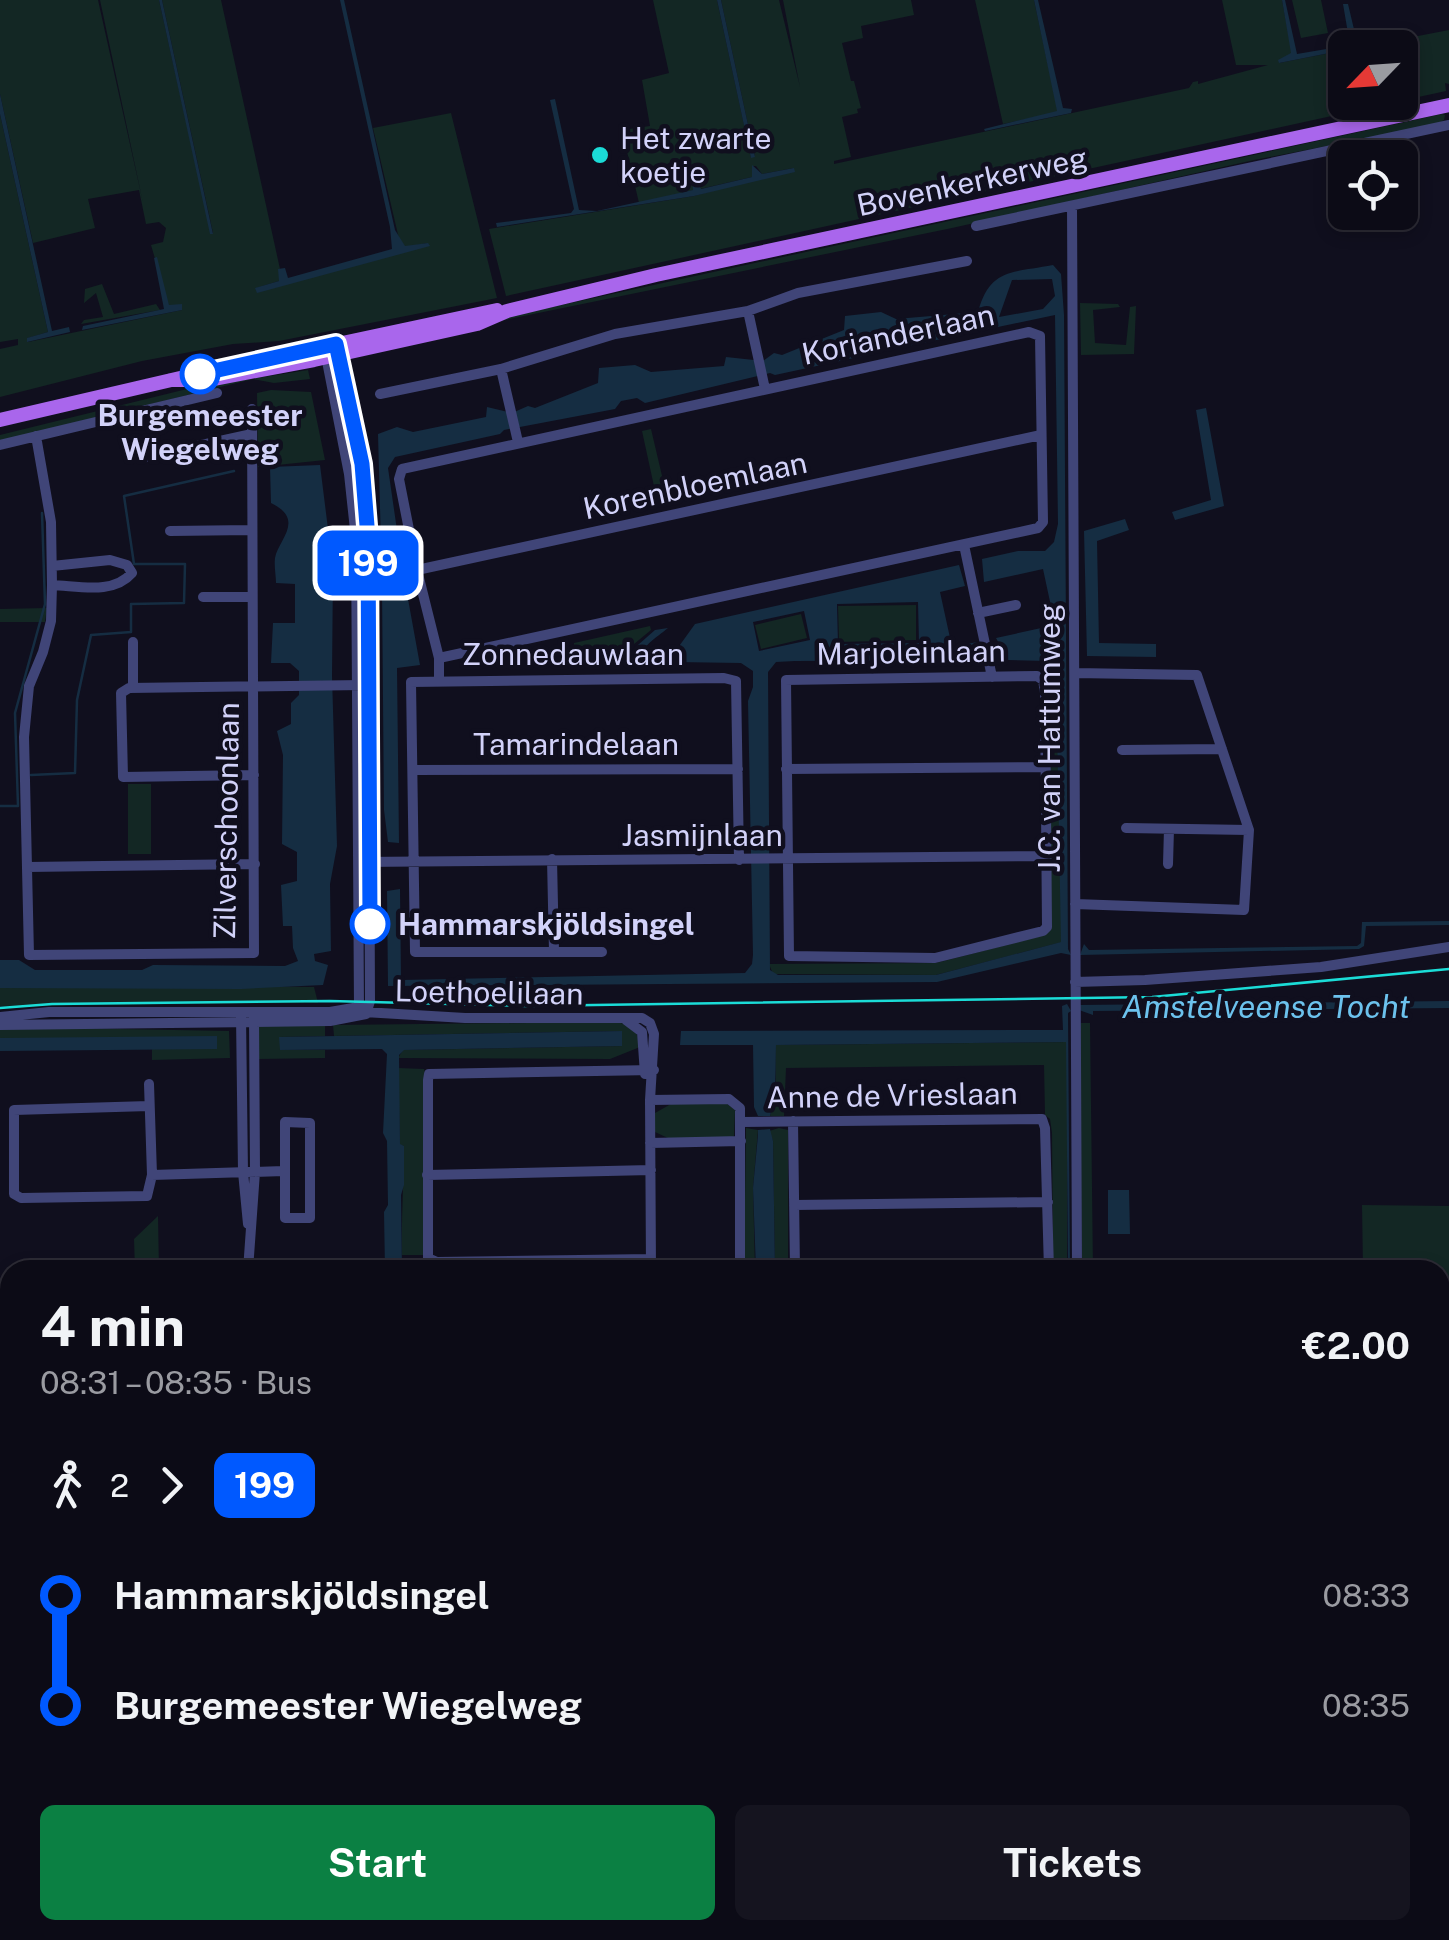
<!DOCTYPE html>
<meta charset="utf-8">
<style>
body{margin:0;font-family:"Public Sans",sans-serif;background:#15141f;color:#f1f3f6;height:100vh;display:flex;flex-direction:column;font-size:38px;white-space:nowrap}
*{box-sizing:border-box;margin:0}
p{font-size:32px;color:#9a9ba1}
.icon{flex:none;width:55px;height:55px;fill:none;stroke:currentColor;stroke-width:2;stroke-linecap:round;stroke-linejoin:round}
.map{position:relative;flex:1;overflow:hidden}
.panel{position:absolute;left:0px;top:1260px;width:1450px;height:680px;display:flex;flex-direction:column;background:#0c0b16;border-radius:30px 30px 0 0;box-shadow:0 5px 15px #0003,0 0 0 2px #2c2b35}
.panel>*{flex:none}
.badge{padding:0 20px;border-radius:15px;font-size:35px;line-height:65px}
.needle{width:65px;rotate:245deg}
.controls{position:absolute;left:1328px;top:30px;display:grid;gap:20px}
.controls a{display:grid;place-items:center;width:90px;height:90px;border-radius:15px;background:#0c0b16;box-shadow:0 5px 15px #0003,0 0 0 2px #2c2b35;font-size:50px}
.map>.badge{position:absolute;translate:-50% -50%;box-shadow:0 0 0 5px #fff}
.legs{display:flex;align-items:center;gap:15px;height:110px;padding:0 40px;font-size:32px}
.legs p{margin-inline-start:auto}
.overview{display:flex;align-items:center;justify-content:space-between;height:170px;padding:0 40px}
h1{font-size:55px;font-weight:700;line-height:75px}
.button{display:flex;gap:20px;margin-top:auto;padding:20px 40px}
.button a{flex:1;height:115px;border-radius:15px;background:#0b8043;color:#fff;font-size:40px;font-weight:700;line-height:115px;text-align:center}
.button a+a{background:#15141f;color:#f1f3f6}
ul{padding:0 40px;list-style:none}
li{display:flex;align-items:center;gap:35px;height:110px;font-size:38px}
li i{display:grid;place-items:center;width:15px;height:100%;margin:0 12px;background:currentColor}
li i::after{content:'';width:25px;height:25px;margin:-12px;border:8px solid;border-radius:50%;background:#0c0b16}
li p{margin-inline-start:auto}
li:first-child i{background:linear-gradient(#0000 50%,currentColor 0)}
li:last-child i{background:linear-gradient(currentColor 50%,#0000 0)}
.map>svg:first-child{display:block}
</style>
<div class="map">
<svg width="1449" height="1940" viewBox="0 0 1449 1940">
<rect width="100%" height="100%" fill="#100f1e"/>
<path fill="#132724" d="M 0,0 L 98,0 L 143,203 L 100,0 L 159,0 L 211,234 L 213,233 L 162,0 L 221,0 L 280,269 L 279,281 L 256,288 L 428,243 L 405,247 L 400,243 L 373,128 L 451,113 L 497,298 L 279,341 L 233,344 L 142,361 L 0,397 L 0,349 L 18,345 L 18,339 L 0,342 L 0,114 L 48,332 L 28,338 L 28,342 L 182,310 L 182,305 L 169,306 L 151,245 L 163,242 L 166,228 L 159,222 L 146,224 L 139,190 L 88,199 L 95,228 L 33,243 L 0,94 Z
M 653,0 L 717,0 L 751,157 L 755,157 L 721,0 L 779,0 L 800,87 L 783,0 L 911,0 L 914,15 L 861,26 L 863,38 L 842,43 L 851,81 L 854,81 L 861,108 L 857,109 L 858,113 L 842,117 L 851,157 L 834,161 L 834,164 L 1189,88 L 1193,82 L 1198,81 L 1198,84 L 1268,65 L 1236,65 L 1222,0 L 1282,0 L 1292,54 L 1279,63 L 1345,50 L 1345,102 L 1391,103 L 506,296 L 489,229 L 694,196 L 794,168 L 762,174 L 756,166 L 752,166 L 752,177 L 700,189 L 693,177 L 694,190 L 639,203 L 622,130 L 650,126 L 642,80 L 669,73 Z
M 975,0 L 1034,0 L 1058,112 L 1003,124 Z
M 1292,0 L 1321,0 L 1328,33 L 1301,38 Z
M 1449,30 L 1449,84 L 1445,83 L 1446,91 L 1400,101 L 1400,48 L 1356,48 Z
M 1442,114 L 1445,115 L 1444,120 L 1435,125 L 1254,160 L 952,228 L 490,323 L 520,314 Z
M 102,284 L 114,314 L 156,304 L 160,310 L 81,324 L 84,320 L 103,317 L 96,293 L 84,303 L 85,289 Z
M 1080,303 L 1118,304 L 1120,307 L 1093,310 L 1095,343 L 1126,345 L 1130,307 L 1136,306 L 1134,354 L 1081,355 Z
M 308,370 L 310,379 L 274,383 L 253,379 L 0,441 L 0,435 L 187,389 Z
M 271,390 L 311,392 L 325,460 L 258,467 L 257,393 Z
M 651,429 L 667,497 L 657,500 L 642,431 Z
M 916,605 L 916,640 L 839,642 L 838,606 Z
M 47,608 L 45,622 L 0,622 L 0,609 Z
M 801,614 L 807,638 L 761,649 L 755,625 Z
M 650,626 L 651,630 L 628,649 L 574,649 L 574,643 Z
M 1048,697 L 1059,697 L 1062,942 L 936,975 L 773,974 L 769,964 L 936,963 L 1045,935 Z
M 128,784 L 151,784 L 151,854 L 128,854 Z
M 44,984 L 314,987 L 318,1003 L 0,1006 L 0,988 Z
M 615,1022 C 631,1024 638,1030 640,1047 L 610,1059 L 398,1058 L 403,1050 L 622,1046 L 621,1031 L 334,1036 L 333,1025 Z
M 1078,1023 L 1090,1023 L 1093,1270 L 1082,1270 Z
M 258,1025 L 325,1025 L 325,1036 L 280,1037 L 280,1050 L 325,1050 L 325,1058 L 258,1059 Z
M 13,1027 L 229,1031 L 230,1058 L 152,1060 L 152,1049 L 216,1048 L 0,1038 L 0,1028 Z
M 1067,1042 L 1067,1270 L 1053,1270 L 1052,1133 L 1050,1119 L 1045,1115 L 1044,1065 L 786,1068 L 784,1116 L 770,1116 L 776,1093 L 775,1045 Z
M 398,1068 L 424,1069 L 425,1073 L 425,1255 L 402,1255 C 401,1218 404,1183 404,1146 L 400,1145 Z
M 725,1102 L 735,1110 L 734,1136 L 728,1140 L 670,1139 L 655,1132 L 655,1113 L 671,1104 Z
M 746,1128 L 758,1130 L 753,1188 L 755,1270 L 744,1270 Z
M 779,1128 L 788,1130 L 788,1270 L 775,1270 L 773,1141 L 769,1131 Z
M 1362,1205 L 1449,1206 L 1449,1283 L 1440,1283 L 1440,1270 L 1363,1270 Z
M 158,1216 L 159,1270 L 135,1270 L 134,1239 Z
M 953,1930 L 1016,1930 L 1017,1940 L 953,1940 Z"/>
<path fill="#152d42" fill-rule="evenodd" d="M 159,0 L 162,0 L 213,234 L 210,234 Z
M 340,0 L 344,0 L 395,230 L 405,246 L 428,243 L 430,246 L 257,293 L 255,288 L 279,281 L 278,269 L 285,268 L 288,278 L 392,249 L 390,227 Z
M 717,0 L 721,0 L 755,157 L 751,158 Z
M 1034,0 L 1038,0 L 1063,108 L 1072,109 L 1071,113 L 985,131 L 984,129 L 1057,111 Z
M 1282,0 L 1285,0 L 1297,54 L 1350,45 L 1343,4 L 1348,4 L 1357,42 L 1392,37 L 1395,40 L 1279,63 L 1278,60 L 1291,53 Z
M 0,94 L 52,331 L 69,327 L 70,332 L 27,342 L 27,338 L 48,332 L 0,114 Z
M 555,99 L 579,210 L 597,211 L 693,190 L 692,177 L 695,177 L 701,189 L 752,177 L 752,165 L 762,174 L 794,168 L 795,172 L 694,196 L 497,227 L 496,223 L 571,213 L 574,209 L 550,100 Z
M 157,257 L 169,305 L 182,304 L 182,310 L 82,330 L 83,326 L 164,309 L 154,258 Z
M 1053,265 L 1061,274 L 1064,315 L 1068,949 L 1071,955 L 1061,953 L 937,982 L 388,986 L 387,891 L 400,889 L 401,980 L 745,973 L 752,964 L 753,955 L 748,701 L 753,687 L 753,671 L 741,663 L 676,662 L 672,656 L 695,624 L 959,565 L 965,586 L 940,592 L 952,647 L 977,642 L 973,660 L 795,661 L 776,662 L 768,672 L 770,970 L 778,975 L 936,975 L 1061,942 L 1056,671 L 1047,661 L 1008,660 L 996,638 L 1055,625 L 1043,569 L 984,582 L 982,559 L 1018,551 L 1045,551 L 1054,542 L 1058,524 L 1055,315 L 889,350 L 881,345 L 869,348 L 863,356 L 775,375 L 770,373 L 645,403 L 637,398 L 621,401 L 615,409 L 504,430 L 500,434 L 395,457 L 388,468 L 399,544 L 381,544 L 378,434 L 397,427 L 413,432 L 486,417 L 487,407 L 512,413 L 528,406 L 535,408 L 598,383 L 599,368 L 635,365 L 651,372 L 724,366 L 726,357 L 763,361 L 774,353 L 782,355 L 844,330 L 845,316 L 881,312 L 896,319 L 978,312 C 990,268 1012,273 1053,265 ZM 1052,279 L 1055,296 L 1043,309 L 999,317 L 1012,280 ZM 918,602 L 919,643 L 838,644 L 837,604 ZM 804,611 L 810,640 L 759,651 L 753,622 Z
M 1206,408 L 1224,506 L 1175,520 L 1172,512 L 1211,500 L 1196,410 Z
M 320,465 L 333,569 L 332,676 L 337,846 L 330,884 L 331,951 L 314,954 L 315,961 L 328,965 L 323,985 L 241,989 L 0,988 L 0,960 L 19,960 L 35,970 L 142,970 L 153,965 L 285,966 L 298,961 L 293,948 L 292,926 L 283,926 L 281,885 L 297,881 L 297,852 L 282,844 L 283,755 L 277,731 L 291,724 L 291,703 L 299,695 L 299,671 L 290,663 L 271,663 L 273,623 L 295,623 L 295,584 L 276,583 C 276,576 274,566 275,558 C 278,540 306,520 271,503 L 270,467 Z
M 1125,519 L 1129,530 L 1097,541 L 1099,643 L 1156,644 L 1156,657 L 1087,656 L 1084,531 Z
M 382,588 L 406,588 L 420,665 L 397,668 L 399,843 L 388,842 L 384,810 Z
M 668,628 C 656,638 638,648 639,664 L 517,664 L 517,661 L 535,659 L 537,655 L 572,648 L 572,652 L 630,652 L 655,630 Z
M 1449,921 L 1449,925 L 1366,926 L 1364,946 L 1359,949 L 1080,955 L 1084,944 L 1089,950 L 1357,946 L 1361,943 L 1362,922 Z
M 1449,1001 L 1449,1008 L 1093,1011 L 1093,1015 L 1079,1010 L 1079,1005 Z
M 1067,1004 L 1071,1011 L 1068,1013 L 1070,1270 L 1068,1270 L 1066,1042 L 776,1045 C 775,1069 777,1092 770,1116 L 758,1116 L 754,1107 L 753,1045 L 680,1045 L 681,1031 L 1063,1030 L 1062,1006 Z
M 622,1031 L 622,1046 L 404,1050 L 399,1055 L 400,1144 L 404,1146 L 404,1185 L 401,1195 L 402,1270 L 385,1270 L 384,1212 L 388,1205 L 387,1141 L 383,1133 L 387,1054 L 382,1049 L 280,1050 L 279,1037 Z
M 217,1036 L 217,1049 L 0,1051 L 0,1038 Z
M 770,1129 L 773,1141 L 775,1270 L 756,1270 L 753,1188 L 758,1135 L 758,1130 Z
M 1108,1190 L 1129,1190 L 1130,1234 L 1108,1234 Z"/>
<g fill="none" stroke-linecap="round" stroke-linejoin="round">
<path stroke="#152d42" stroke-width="2.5" d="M 31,775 L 75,773 L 77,700 L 91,635 L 131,632 L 131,604 L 184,603 L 185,564 L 134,564 L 124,496 L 234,471
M 0,806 L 18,806 L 15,713 L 45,604 L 42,513"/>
<path stroke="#404578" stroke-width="10" d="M 1072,206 L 1077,1270
M 976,226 L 1449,125
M 748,311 L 765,389
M 325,351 L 349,474 L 356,539 L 359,1007
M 501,369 L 518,442
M 380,394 L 501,369 L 615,334 L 748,311 L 798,293 L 967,261
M 36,436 L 51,522 L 52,585 L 51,621 L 43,652 L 29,686 L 24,737 L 29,955 L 254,953 L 252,409
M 0,445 L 217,393
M 142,458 L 252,434
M 170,531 L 251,530
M 964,545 L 992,677
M 52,566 L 110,560 L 127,565 L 132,573 C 113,595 79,586 52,585
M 357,572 L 417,570 L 1041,435
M 203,597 L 252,597
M 978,613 L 1016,605
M 133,642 L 133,688
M 1037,676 L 1043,680 L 1045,693 L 1047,927 L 1043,931 L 935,958 L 789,956 L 786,680 Z
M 439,680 L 439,658 L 417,570 L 399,479 L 402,469 L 1029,332 L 1040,336 L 1043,522 L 1038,528 L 439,658
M 1122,750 L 1222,749
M 786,769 L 1045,767
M 413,770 L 738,769
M 254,775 L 123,777 L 121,693 L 129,688 L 363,685
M 1126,828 L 1249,830
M 552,859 L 554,952
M 359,862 L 1045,856
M 1168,864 L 1169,829
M 27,867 L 255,864
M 1075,904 L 1244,910 L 1249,830 L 1197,675 L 1075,673
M 602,952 L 415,952 L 411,682 L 724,678 L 736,681 L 739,860
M 1075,982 L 1145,980 L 1321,967 L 1449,947
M 364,1012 L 465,1018 L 642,1018 L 650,1023 L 654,1034 L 650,1100 L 651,1270
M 241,1016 L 243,1172 L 248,1224
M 0,1017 L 49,1012 L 330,1012 L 359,1007
M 626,1020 L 642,1032 L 645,1074
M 0,1025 L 330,1021 L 366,1014 L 370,1001 L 368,538 L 362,464 L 338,350
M 149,1084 L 152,1175 L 147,1196 L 21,1198 L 14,1194 L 14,1110 L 149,1106
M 650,1100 L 729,1099 L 740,1108 L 740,1270
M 793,1121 L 795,1270
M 285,1122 L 310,1123 L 310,1218 L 285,1218 Z
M 742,1122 L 1042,1119 L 1045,1128 L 1049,1270
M 650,1143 L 741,1141
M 152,1175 L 284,1171
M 427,1175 L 651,1170
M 794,1205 L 1048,1202
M 651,1259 L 437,1262 L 428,1258 L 428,1080 L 429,1074 L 654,1070
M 248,1270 L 255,1172 L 254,1017
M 1440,1288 L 1449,1288
M 0,1704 L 10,1708
M 1440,1897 L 1449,1897
M 0,1908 L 10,1908
M 88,1930 L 88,1940
M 1079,1930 L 1079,1940"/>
<path stroke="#a966ec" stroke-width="14" d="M 249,363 L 497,310
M 171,380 L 208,380 L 314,360 L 477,324 L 507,311 L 656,275 L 1449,105
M 0,420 L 180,378"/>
<path stroke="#1bdcd7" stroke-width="2.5" d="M 0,1008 L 52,1004 L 330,1001 L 526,1006 L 1152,997 L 1449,969"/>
</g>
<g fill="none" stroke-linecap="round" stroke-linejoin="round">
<g stroke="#fff" stroke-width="22">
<path id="line-1" d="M 200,374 L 336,344 L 362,464 L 368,538 L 370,924"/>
</g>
<use href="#line-1" stroke="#0059ff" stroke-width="15"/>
</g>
<circle fill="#1bdcd7" stroke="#100f1e" stroke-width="4" cx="600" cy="155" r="10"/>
<g fill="#fff" stroke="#0059ff" stroke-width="5">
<circle cx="200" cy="374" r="18"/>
<circle cx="370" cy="924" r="18"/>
</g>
<g text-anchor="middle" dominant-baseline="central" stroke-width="9" stroke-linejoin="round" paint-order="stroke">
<g font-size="30" fill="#d2d2f9" stroke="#100f1e" text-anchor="start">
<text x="620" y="138">Het zwarte<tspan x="620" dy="34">koetje</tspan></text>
</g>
<g font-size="30" fill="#d2d2f9" stroke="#100f1e">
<text transform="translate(972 181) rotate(-12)">Bovenkerkerweg</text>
<text transform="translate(898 334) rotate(-12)">Korianderlaan</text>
<text transform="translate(695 485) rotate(-12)">Korenbloemlaan</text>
<text transform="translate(911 652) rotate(-1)">Marjoleinlaan</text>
<text x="573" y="654">Zonnedauwlaan</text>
<text transform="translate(1049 738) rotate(-90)">J.C. van Hattumweg</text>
<text x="576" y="744">Tamarindelaan</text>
<text transform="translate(226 821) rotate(-89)">Zilverschoonlaan</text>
<text x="702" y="835">Jasmijnlaan</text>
<text transform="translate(489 992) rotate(1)">Loethoelilaan</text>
<text transform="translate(892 1095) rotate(-1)">Anne de Vrieslaan</text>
</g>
<g font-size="30" font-weight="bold" fill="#d2d2f9" stroke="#100f1e">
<text x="200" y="415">Burgemeester<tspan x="200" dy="34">Wiegelweg</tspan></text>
<text x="398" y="924" text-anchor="start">Hammarskjöldsingel</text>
</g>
<g font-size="32" font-style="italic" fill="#6cc2ed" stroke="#100f1e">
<text x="1266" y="1006">Amstelveense Tocht</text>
</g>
</g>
</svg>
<div class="controls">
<a><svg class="needle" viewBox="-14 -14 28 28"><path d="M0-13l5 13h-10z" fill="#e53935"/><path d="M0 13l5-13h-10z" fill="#9a9ba1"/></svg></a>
<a><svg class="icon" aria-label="locate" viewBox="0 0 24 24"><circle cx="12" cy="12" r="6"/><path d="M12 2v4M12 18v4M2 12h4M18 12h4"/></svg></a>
</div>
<b class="badge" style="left:368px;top:563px;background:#0059ff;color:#fff">199</b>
<section class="panel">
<div class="overview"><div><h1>4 min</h1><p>08:31 – 08:35 · Bus</p></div><b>€2.00</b></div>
<div class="legs"><svg class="icon" aria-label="walk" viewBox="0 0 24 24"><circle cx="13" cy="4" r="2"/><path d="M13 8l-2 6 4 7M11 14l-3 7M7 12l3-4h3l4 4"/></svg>2<svg class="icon" aria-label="forward" viewBox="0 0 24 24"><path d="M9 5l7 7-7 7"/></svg><b class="badge" style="background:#0059ff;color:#fff">199</b></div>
<ul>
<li><i style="color:#0059ff"></i><b>Hammarskjöldsingel</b><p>08:33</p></li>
<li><i style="color:#0059ff"></i><b>Burgemeester Wiegelweg</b><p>08:35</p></li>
</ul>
<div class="button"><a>Start</a><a>Tickets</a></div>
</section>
</div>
